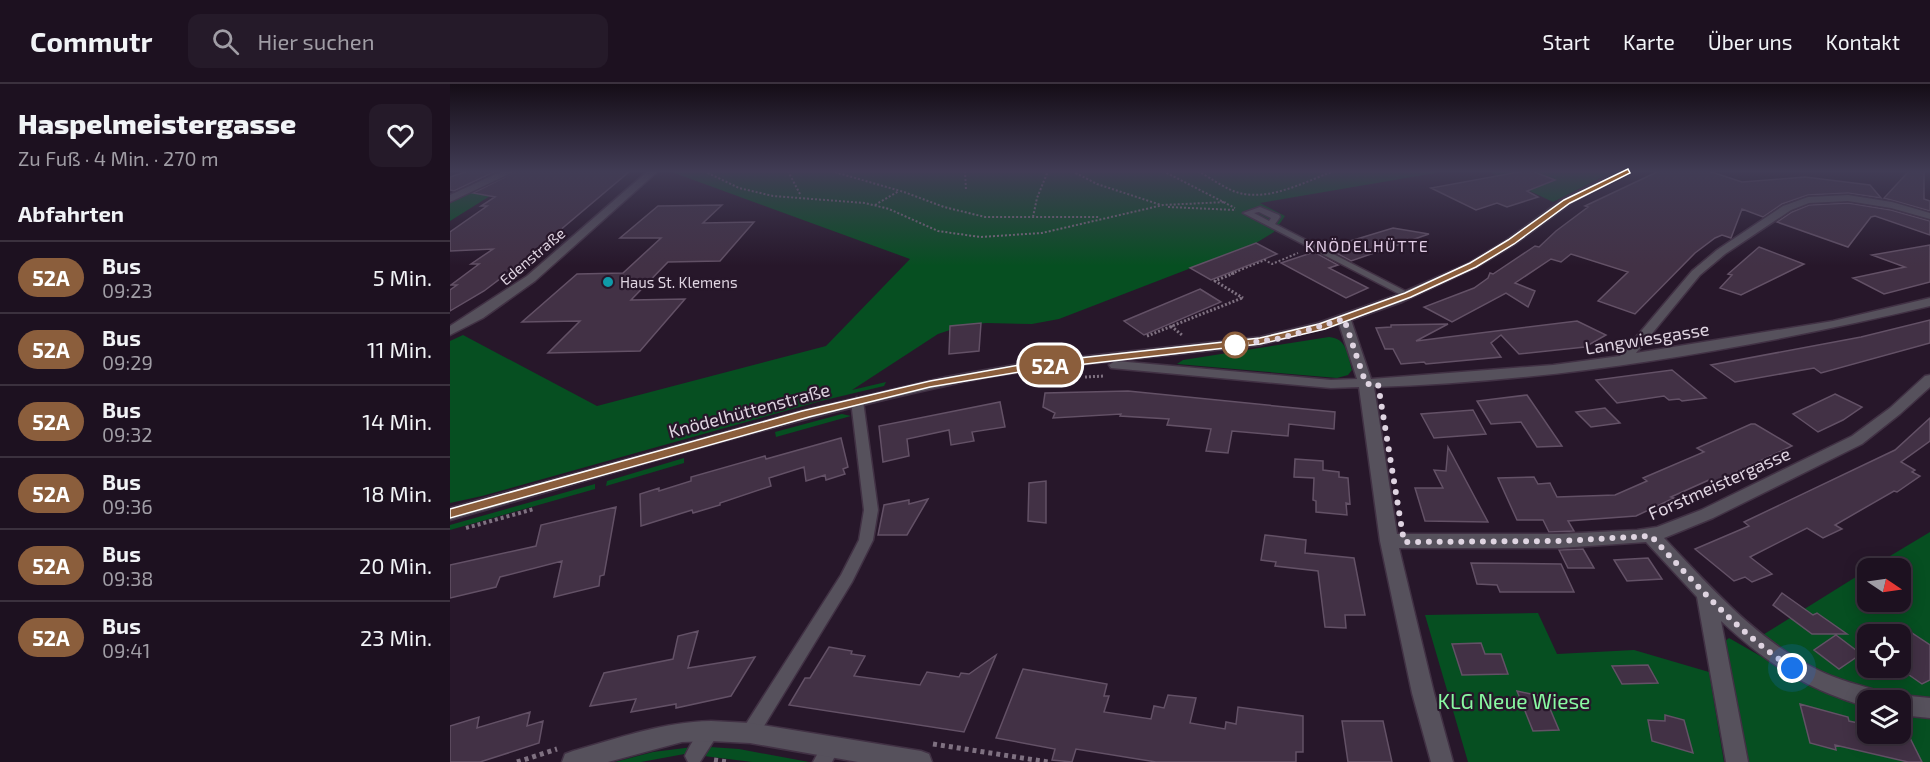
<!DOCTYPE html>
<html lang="de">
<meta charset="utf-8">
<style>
body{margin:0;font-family:"Exo 2",sans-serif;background:#251a29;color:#f1f3f6;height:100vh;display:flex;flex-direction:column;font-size:22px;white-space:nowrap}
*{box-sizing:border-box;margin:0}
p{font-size:20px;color:#a09da5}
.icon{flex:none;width:33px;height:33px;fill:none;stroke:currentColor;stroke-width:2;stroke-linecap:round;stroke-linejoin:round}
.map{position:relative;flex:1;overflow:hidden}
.side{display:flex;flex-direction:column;background:#1d1120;width:450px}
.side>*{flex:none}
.badge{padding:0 12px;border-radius:20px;font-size:21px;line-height:39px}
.needle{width:39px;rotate:103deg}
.controls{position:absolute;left:1407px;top:474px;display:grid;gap:12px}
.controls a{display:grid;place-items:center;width:54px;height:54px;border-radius:12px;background:#1d1120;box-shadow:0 3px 15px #0003,0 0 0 2px #3b313e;font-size:30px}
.you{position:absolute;width:30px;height:30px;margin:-15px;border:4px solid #fff;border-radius:50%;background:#1a73e8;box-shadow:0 0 0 9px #1a73e833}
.map>.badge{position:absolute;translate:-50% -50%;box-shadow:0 0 0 3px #fff}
h2{padding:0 18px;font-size:22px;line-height:54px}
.round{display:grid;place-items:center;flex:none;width:63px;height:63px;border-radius:12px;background:#251a29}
.overview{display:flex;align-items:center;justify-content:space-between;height:102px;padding:0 18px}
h1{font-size:28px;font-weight:800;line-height:45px}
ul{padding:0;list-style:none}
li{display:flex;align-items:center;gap:18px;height:72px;padding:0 18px;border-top:2px solid #3b313e}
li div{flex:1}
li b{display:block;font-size:22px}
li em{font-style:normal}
li .badge{min-width:66px;font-weight:700;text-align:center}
header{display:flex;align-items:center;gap:36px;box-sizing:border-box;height:84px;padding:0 30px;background:#1d1120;border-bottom:2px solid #3b313e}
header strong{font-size:28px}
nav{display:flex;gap:33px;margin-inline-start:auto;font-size:21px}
.search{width:420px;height:54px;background:#251a29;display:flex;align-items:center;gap:15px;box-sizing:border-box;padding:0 21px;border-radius:12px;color:#a09da5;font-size:22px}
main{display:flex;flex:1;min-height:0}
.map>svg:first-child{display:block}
</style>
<header>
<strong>Commutr</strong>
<div class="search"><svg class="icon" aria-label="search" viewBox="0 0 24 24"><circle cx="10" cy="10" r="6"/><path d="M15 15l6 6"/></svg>Hier suchen</div>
<nav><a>Start</a><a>Karte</a><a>Über uns</a><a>Kontakt</a></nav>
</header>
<main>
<section class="side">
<div class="overview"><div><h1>Haspelmeistergasse</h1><p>Zu Fuß · 4 Min. · 270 m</p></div><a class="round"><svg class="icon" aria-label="heart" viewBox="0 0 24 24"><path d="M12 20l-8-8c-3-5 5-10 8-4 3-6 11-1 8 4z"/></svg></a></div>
<h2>Abfahrten</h2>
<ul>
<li><span class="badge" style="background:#8b5e3c;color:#fff">52A</span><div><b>Bus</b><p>09:23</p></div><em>5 Min.</em></li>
<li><span class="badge" style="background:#8b5e3c;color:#fff">52A</span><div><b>Bus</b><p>09:29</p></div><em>11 Min.</em></li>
<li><span class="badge" style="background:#8b5e3c;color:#fff">52A</span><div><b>Bus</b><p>09:32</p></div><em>14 Min.</em></li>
<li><span class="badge" style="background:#8b5e3c;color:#fff">52A</span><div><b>Bus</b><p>09:36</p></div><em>18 Min.</em></li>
<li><span class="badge" style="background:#8b5e3c;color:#fff">52A</span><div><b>Bus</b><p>09:38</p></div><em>20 Min.</em></li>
<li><span class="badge" style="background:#8b5e3c;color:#fff">52A</span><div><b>Bus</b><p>09:41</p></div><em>23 Min.</em></li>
</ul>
</section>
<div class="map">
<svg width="1480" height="678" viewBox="0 0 1480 678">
<rect width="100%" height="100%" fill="#27172a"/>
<path fill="#064f21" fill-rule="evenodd" d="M 219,87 L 997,87 L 810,119 L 835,132 L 824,148 L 806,159 L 609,235 L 582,240 L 536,239 L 512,242 L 488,250 L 402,306 L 436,298 L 434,302 L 371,317 L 32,412 L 0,419 L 0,257 L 13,251 L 147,322 L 376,262 L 460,175 Z
M 1038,87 L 1164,87 L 1103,118 Z
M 53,94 L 69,94 L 0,137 L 0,118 Z
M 879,253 C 897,254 898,272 902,286 L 898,291 L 887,294 L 727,280 L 733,276 Z
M 392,330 L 401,332 L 326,353 L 325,348 Z
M 234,374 L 234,379 L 156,402 L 157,397 Z
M 145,400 L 145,405 L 0,446 L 0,441 Z
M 1480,448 L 1480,614 L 1433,611 L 1378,595 L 1311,552 L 1417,486 L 1418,518 L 1450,518 L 1450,484 L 1420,484 ZM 1418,550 L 1450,550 L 1450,584 L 1418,584 Z
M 1088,529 L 1107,570 L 1184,566 L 1259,588 L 1274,678 L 1018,678 L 975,531 Z
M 1279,554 L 1349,594 L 1417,621 L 1418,650 L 1450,650 L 1451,628 L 1480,632 L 1480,678 L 1299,678 L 1275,557 Z
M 243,663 L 240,669 L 191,678 L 165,678 L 203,668 Z
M 260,663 L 289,665 L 359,678 L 302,678 L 254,672 Z"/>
<path fill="#423145" stroke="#635166" stroke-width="1.5" d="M 18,87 L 46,87 L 4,107 L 0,106 L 0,93 Z
M 67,87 L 180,87 L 76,175 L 34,207 L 0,227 L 0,206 L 7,201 L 1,201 L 29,180 L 21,180 L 43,165 L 0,167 L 0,148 L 37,122 L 31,122 L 45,113 L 23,109 Z
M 1074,87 L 1082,87 L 1105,96 L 1077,107 L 1088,113 L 1057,123 L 1047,119 L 1026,126 L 981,104 Z
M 1209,87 L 1259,87 L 1292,98 L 1355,93 L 1420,101 L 1431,114 L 1398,109 L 1358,111 L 1332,120 L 1313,133 L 1292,125 L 1281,154 L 1272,151 L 1265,154 L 1245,169 L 1185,230 L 1148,217 L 1178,188 L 1121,170 L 1111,178 L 1101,175 L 1065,199 L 1085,207 L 1078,223 L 1056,209 L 1002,238 L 974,223 L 1024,204 L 1038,194 L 1040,189 L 1043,190 L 1085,162 L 1089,163 L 1106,147 L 1138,123 L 1135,122 Z
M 1459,87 L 1474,87 L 1474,115 L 1480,117 L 1480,127 L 1434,114 Z
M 1398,119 L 1441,126 L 1480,137 L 1480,151 L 1425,132 L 1421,133 L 1398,163 L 1327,138 L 1342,128 L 1359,121 Z
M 272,121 L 253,139 L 304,138 L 270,177 L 218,178 L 181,216 L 235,215 L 190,267 L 98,269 L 130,237 L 72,238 L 127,190 L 173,189 L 211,154 L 170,154 L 208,122 Z
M 943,144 L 979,150 L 901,177 L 877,164 Z
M 806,159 L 827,170 L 761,196 L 740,184 Z
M 1480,161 L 1480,198 L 1434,210 L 1403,194 L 1455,183 L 1422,171 Z
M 1309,163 L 1354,180 L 1291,211 L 1270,204 L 1282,191 L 1278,190 Z
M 864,168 L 888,181 L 879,184 L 918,204 L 896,214 L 831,179 Z
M 750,205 L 771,218 L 694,251 L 674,237 Z
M 1480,236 L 1480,259 L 1371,289 L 1364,284 L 1285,298 L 1261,281 L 1411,253 Z
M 1127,237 L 1156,251 L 1135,263 L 1069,270 L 1051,251 L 1041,259 L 1051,273 L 976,280 L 974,278 L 951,280 L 943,265 L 935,265 L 926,244 L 941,243 L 941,241 L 998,240 L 966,257 Z
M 531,239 L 529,267 L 499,270 L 500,242 Z
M 1222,286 L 1256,314 L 1232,317 L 1229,315 L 1219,316 L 1214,312 L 1167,319 L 1146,296 Z
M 678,307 L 885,328 L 884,345 L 839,340 L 838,352 L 782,347 L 778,369 L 756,367 L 761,345 L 717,341 L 719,335 L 670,332 L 671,330 L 603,334 L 605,329 L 593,323 L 595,309 Z
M 1385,310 L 1412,323 L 1393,336 L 1368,348 L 1343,330 Z
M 1077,311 L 1112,362 L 1087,363 L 1071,338 L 1041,340 L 1027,317 Z
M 550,318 L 555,343 L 522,348 L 524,357 L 501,361 L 499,346 L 457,355 L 459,372 L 433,378 L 429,342 Z
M 1155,324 L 1170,339 L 1141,343 L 1126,328 Z
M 1023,326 L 1036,350 L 984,354 L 971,330 Z
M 1480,334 L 1480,357 L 1451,378 L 1465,386 L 1462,388 L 1470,392 L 1447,408 L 1444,407 L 1385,441 L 1392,445 L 1373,454 L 1357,444 L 1300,473 L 1322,490 L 1302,498 L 1295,493 L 1284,497 L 1245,465 L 1299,442 L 1294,438 L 1445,366 Z
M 1301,340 L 1305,340 L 1342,362 L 1262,399 L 1259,396 L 1221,413 L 1224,414 L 1186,432 L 1118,437 L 1124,447 L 1099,448 L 1093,436 L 1067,436 L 1048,394 L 1084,393 L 1088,400 L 1100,399 L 1107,413 L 1165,411 L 1197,397 L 1193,394 L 1254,368 L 1247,364 Z
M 391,354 L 398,383 L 393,385 L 395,390 L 376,396 L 375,391 L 356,397 L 354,383 L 319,394 L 321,402 L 270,419 L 270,421 L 243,429 L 242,426 L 191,442 L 190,410 L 209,404 L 209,407 L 241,397 L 241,393 L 315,372 L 316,375 Z
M 998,363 L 1038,438 L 975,437 L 965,404 L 993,404 L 984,386 L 996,387 Z
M 845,375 L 873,377 L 873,386 L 889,388 L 889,393 L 898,394 L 900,420 L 896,419 L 897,431 L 866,428 L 866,417 L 863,416 L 864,394 L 844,393 Z
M 596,397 L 596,439 L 578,437 L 579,399 Z
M 478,415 L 457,451 L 428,451 L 434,421 L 459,416 L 459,420 Z
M 166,423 L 154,491 L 150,492 L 149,502 L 104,513 L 112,477 L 50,493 L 46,503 L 0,514 L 0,481 L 86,462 L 91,441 Z
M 815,451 L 856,456 L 855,469 L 904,474 L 915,531 L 895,531 L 896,544 L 875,543 L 868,487 L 825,482 L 826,478 L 811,476 Z
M 1133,465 L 1144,484 L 1118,484 L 1109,466 Z
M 1198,474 L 1212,495 L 1177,497 L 1164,476 Z
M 1021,479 L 1111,480 L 1124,508 L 1050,508 L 1047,501 L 1027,500 Z
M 1332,509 L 1363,531 L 1367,529 L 1397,550 L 1362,550 L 1323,521 Z
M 1450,541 L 1480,561 L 1480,596 L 1472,600 L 1452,586 L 1459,581 L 1450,575 Z
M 248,547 L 238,584 L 305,573 L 281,612 L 226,624 L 226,620 L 181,628 L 186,615 L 140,622 L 154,589 L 223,575 L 228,552 Z
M 1386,551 L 1411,570 L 1389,585 L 1364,566 Z
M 1031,559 L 1035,570 L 1051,570 L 1058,590 L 1012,591 L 1002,560 Z
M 379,563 L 402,567 L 401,570 L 415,572 L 404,592 L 470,601 L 477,588 L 509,593 L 511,589 L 519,590 L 546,571 L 514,648 L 339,621 L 355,594 L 360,594 Z
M 1198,581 L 1208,599 L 1172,600 L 1162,582 Z
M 573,585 L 657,600 L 654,612 L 659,612 L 654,628 L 701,635 L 704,622 L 714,624 L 718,611 L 746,614 L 740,639 L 775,645 L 776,638 L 786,640 L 788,623 L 853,632 L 853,668 L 846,668 L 846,678 L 706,678 L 626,665 L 622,678 L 602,676 L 605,665 L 546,654 Z
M 1067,607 L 1095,613 L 1109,646 L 1083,647 Z
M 1350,620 L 1398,633 L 1399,637 L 1418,641 L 1418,650 L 1458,650 L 1472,678 L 1458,678 L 1385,661 L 1386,666 L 1360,659 Z
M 80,628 L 77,642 L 93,637 L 89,659 L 30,678 L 0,678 L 0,642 L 29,633 L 27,644 Z
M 1215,631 L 1234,636 L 1243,669 L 1202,657 L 1198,636 L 1215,637 Z
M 892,637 L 933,637 L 942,678 L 898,678 Z"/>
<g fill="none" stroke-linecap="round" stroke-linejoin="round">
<g stroke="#413144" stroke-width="3">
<path id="service" d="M 810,123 L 829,131 L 830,133 L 825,140 L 963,211 L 961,213 L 955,213 L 793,129 ZM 809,128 L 821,134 L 819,137 L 804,129 Z
M 407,313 L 413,317 L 428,426 L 423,456 L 402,498 L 306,655 L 300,657 L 294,655 L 291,649 L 294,643 L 391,491 L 409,456 L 414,426 L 401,317 Z
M 261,639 L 267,641 L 270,647 L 250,678 L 238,678 L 235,672 C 240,661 250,643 261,639 Z
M 381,654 L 387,656 L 390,662 L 382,678 L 363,678 L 375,656 Z"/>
</g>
<g stroke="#413144" stroke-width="3">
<path id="minor" d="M 52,87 L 65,87 L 0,118 L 0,111 Z
M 198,87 L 208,87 L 85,197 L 33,234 L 0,251 L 0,242 L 77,192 Z
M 1170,87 L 1182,87 L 1121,119 L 1065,160 L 1027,183 L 952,218 L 901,236 L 921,295 L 1103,281 L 1170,272 L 1242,187 L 1267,166 L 1333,122 L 1358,113 L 1398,111 L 1442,118 L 1480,129 L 1480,135 L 1441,124 L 1398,117 L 1359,119 L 1341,126 L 1275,170 L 1250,191 L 1186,269 L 1383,237 L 1480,214 L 1480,222 C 1302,264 1107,298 924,303 L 947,450 L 1110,450 L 1187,446 L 1207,443 L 1251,426 L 1402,352 L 1440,324 L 1475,292 L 1480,291 L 1480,303 L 1450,330 L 1412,360 L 1263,434 L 1214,454 C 1260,502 1307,557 1368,586 C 1389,597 1412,601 1434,609 L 1437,616 L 1418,616 L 1418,623 C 1357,606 1316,579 1271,537 L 1298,678 L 1276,678 L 1247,513 L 1196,458 L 1110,464 L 949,464 L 984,609 L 1003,678 L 981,678 L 962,609 L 930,457 L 909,303 L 881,304 L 661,284 L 659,281 L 665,277 C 608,283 551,289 495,302 C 328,338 164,389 0,436 L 0,424 L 351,327 L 496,293 L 575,279 L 810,253 L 868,239 L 944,212 L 1019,179 L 1057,156 L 1113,115 ZM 889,240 L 907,295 L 881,296 L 666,277 L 810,261 Z
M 1450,611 L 1480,614 L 1480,634 L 1450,631 L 1450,616 L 1441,616 Z
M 261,637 L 300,639 L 471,667 L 479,670 L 482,678 L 408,678 L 300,659 L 261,657 L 232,658 L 158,678 L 112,678 L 115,670 L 123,667 C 169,654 213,638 261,637 Z"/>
</g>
<path stroke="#7f7181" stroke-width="2" stroke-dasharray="2 2" stroke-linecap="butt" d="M 254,87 L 289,104 L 323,112 L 415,119 L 439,125 L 488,147 L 530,153 L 592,149 L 713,121 L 776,118
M 338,87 L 351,112
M 381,87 L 454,108 L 494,123 L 535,133 L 649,133
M 515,87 L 516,106
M 622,87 L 647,100 L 711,121
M 713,87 L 785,124
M 748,87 C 761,94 779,108 794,110 C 824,115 857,97 884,87
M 425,121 L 449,107
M 718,123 L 786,126
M 583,133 L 587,114 L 598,87
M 781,190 L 815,176 L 822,180 L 848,169"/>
<path stroke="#7f7181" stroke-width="3" stroke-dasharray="2 2" stroke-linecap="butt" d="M 784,189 L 765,197 L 793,214
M 721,242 L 732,251
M 697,252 L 792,214
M 635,293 L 655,292"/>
<path stroke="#7f7181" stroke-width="4" stroke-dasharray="3 3" stroke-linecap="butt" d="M 16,444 L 84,425"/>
<path stroke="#7f7181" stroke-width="5" stroke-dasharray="4 4" stroke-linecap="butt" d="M 483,660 L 598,678
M 264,676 L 278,678
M 67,678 L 107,665"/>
<use href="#service" fill="#56515c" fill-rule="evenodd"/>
<use href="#minor" fill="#56515c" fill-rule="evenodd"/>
</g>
<linearGradient id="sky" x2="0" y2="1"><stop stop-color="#150d17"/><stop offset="0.48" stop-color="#413c55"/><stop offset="1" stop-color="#413c55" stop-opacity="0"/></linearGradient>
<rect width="1480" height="182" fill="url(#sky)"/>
<path fill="#8b5e3c" stroke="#fff" stroke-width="1.5" d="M 1178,85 L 1180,89 L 1120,119 L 1064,160 L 1026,183 L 961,213 L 875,245 L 810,260 L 575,287 L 480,303 L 359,333 L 0,434 L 0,425 L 352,327 L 480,297 L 575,280 L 810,254 L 869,240 L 955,209 L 1020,179 L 1058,156 L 1114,116 Z"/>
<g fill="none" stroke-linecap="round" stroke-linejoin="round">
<path stroke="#dfd4e1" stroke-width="6" stroke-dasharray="0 10.8" d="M 785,261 L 832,254 L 894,235 L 916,300 L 928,300 L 954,458 L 1110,457 L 1201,452 C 1245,499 1287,548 1342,584"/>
</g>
<circle fill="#0f9aa8" stroke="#27172a" stroke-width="2" cx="158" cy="198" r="6"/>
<circle fill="#fff" stroke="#8b5e3c" stroke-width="3" cx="785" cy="261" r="12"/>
<g text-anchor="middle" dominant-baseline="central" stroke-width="4.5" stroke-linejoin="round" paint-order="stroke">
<g font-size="15" fill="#dfd4e1" stroke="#27172a">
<text transform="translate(82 172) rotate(-40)">Edenstraße</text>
</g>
<g font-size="15" fill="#dfd4e1" stroke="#27172a" text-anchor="start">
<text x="170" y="198">Haus St. Klemens</text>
</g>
<g font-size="16" letter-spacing="1.5" fill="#e0cbe4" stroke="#27172a">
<text x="917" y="161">KNÖDELHÜTTE</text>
</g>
<g font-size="18" fill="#dfd4e1" stroke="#27172a">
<text transform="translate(1197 254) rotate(-9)">Langwiesgasse</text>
<text transform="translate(299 326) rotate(-15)">Knödelhüttenstraße</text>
<text transform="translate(1269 399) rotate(-24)">Forstmeistergasse</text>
</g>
<g font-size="21" fill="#89f9a2" stroke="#27172a">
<text x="1064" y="616">KLG Neue Wiese</text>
</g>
</g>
</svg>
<div class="controls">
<a><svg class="needle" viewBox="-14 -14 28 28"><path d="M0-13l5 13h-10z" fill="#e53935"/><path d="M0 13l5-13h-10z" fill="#a09da5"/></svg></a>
<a><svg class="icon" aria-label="locate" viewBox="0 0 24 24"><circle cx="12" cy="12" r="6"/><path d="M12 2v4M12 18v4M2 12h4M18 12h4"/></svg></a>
<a><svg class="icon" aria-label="layers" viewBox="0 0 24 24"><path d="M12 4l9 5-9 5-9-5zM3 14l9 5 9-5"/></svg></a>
</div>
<div class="you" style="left:1342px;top:584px"></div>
<b class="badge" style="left:600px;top:281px;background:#8b5e3c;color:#fff">52A</b>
</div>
</main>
